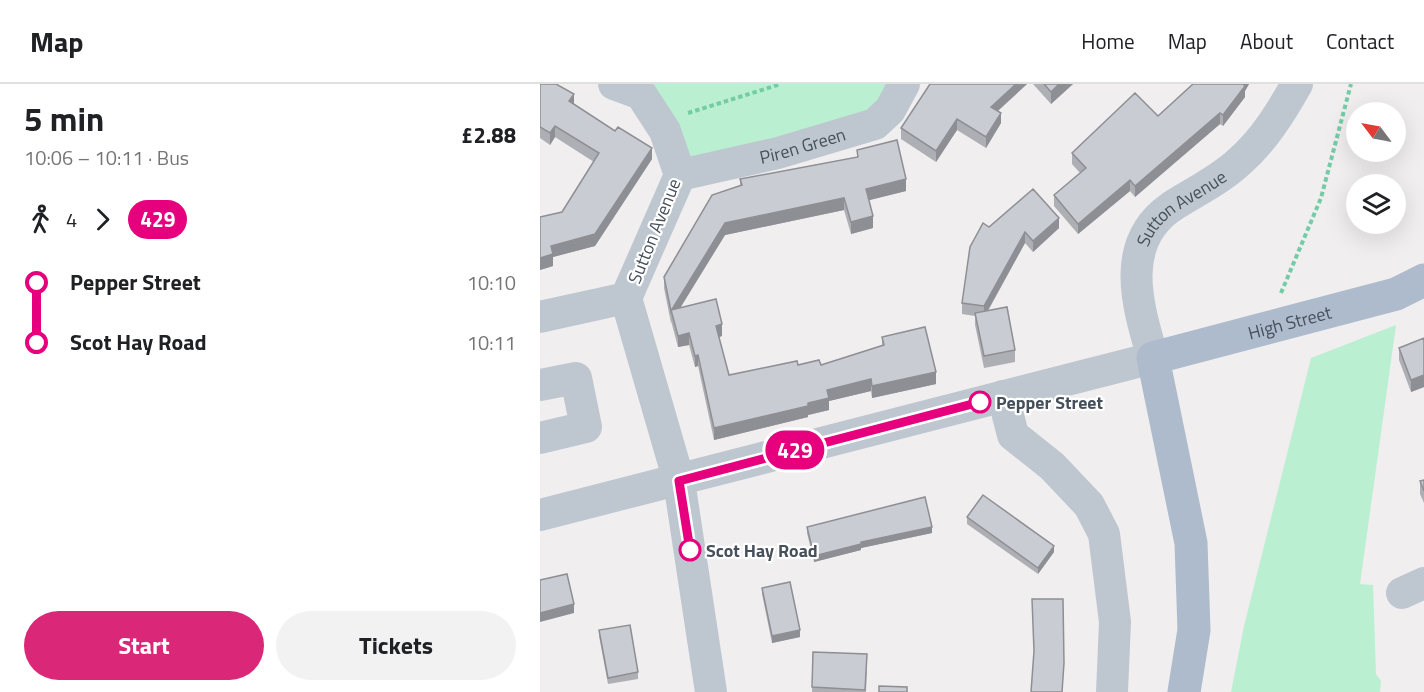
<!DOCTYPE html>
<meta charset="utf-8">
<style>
body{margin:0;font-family:"Titillium Web",sans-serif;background:#f2f2f2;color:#202124;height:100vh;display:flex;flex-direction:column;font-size:22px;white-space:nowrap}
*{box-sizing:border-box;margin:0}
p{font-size:20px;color:#757577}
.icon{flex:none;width:33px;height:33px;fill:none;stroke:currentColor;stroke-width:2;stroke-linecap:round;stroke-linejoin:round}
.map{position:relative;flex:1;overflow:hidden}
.side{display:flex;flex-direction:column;background:#fff;width:540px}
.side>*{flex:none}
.badge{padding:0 12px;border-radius:20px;font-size:21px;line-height:39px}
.needle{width:39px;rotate:302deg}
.buttons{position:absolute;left:806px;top:18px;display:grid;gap:12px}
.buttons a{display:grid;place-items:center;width:60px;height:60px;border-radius:50%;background:#fff;box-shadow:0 6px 24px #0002;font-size:30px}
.map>.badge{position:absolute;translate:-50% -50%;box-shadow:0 0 0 3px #fff}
.legs{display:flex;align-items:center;gap:9px;height:66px;padding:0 24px;font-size:20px}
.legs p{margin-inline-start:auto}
.overview{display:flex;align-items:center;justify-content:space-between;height:102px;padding:0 24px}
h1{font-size:33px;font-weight:700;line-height:45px}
.button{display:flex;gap:12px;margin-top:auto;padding:12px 24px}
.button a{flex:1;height:69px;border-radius:36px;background:#db2777;color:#fff;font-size:24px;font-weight:700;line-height:69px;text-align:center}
.button a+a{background:#f2f2f2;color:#202124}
ul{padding:0 24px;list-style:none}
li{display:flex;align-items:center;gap:21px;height:60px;font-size:22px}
li i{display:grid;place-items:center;width:9px;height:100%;margin:0 8px;background:currentColor}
li i::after{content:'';width:15px;height:15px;margin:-8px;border:4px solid;border-radius:50%;background:#fff}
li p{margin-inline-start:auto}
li:first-child i{background:linear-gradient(#0000 50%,currentColor 0)}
li:last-child i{background:linear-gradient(currentColor 50%,#0000 0)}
header{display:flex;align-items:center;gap:36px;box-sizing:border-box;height:84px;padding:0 30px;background:#fff;border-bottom:2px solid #e0e0e0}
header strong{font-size:28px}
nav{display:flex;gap:33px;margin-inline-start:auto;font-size:21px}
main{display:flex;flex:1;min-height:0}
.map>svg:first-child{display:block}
</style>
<header>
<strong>Map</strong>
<nav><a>Home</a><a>Map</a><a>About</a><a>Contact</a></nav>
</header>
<main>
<section class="side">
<div class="overview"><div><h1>5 min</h1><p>10:06 – 10:11 · Bus</p></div><b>£2.88</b></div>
<div class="legs"><svg class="icon" aria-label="walk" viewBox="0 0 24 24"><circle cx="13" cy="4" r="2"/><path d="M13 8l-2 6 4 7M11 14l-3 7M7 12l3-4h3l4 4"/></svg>4<svg class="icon" aria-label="forward" viewBox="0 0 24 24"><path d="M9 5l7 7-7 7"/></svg><b class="badge" style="background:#e6007e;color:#fff">429</b></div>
<ul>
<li><i style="color:#e6007e"></i><b>Pepper Street</b><p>10:10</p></li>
<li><i style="color:#e6007e"></i><b>Scot Hay Road</b><p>10:11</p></li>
</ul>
<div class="button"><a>Start</a><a>Tickets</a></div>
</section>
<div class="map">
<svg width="884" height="608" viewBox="0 0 884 608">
<rect width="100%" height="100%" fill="#f0eeee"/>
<path fill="#bbefd2" d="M 107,0 L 361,0 L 335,40 L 140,91 Z
M 856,241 L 820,500 L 833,501 L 836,590 L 841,597 L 840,608 L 691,608 L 704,542 L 771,274 Z"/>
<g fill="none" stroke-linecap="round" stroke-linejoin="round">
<path stroke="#74cca6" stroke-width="4" stroke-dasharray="4.5 3" stroke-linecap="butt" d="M 148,29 L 241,0
M 741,209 L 781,114 L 811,0"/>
<g stroke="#bec7d0" stroke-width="32">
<path d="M 74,0 L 101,10 L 125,47 L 140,91 L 86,214 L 139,397 L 171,608"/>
<path id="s1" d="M 140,91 L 238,69 L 335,40 L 350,26 L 364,0"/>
<path d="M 0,233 L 86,214"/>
<path d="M 0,301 L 36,294 L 46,343 L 0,354"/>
<path d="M 463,312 L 473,351 L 512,382 L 549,421 L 564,450 L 575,538 L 572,608"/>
<path id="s2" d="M 0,431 L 613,274 C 598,223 578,160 631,123 C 654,108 680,96 700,77 C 724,56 741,28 757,0"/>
<path d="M 862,509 L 884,499"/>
</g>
<path stroke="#adbbcd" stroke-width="33" id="s3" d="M 644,608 L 654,546 L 651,459 L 613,274 L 856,210 L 884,196"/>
</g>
<path fill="#aeafb5" d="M 0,0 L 34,20 L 112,75 L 55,162 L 13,173 L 13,182 L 0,186 L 22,128 L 54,78 L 15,53 L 10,61 L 0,54 Z
M 390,0 L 487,0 L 458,27 L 461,39 L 446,64 L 417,46 L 396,78 L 361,55 L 361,44 Z
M 493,0 L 533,0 L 511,20 Z
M 653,0 L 709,0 L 705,7 L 705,13 L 683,42 L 680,40 L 595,113 L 590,107 L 538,150 L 514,122 L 514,111 L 540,89 L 532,80 L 532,69 L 618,32 Z
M 317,66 L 366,107 L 329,116 L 333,144 L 311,150 L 304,126 L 185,151 L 140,224 L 182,252 L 179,253 L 189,291 L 258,281 L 281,281 L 342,261 L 342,253 L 396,300 L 332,314 L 331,307 L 289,317 L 289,326 L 268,331 L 268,333 L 174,356 L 158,282 L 155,283 L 149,261 L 138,263 L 131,237 L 131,239 L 124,204 L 124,193 L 200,102 L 200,95 L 317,73 Z
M 449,143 L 519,144 L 493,168 L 485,159 L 448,227 L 475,266 L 475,278 L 444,284 L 435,241 L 435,232 L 422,230 L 422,219 Z
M 884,254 L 884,303 L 871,308 L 859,276 L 859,264 Z
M 884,396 L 884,419 L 880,410 L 880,397 Z
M 427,433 L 514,468 L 498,490 L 427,440 Z
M 267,443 L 392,449 L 321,464 L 321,466 L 274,478 L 267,449 Z
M 222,504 L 260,553 L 232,559 L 222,510 Z
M 59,546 L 98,588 L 98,595 L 68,600 L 59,552 Z
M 273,568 L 327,583 L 326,608 L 272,608 Z"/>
<path fill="#8d8f94" d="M 476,0 L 487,0 L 451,33 L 451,23 Z
M 519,0 L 533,0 L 511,20 L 511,8 Z
M 703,0 L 709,0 L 705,7 L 705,13 L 683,42 L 683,31 Z
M 34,10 L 34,22 L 29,17 Z
M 461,29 L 461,39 L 446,64 L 446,53 Z
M 680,29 L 680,40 L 595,113 L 595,102 Z
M 417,35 L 417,46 L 396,78 L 396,67 Z
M 15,42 L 15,53 L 10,61 L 10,49 Z
M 112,64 L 112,75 L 55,162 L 13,173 L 13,182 L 0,186 L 0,174 Z
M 366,95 L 366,107 L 326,117 L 326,105 Z
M 590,96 L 590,107 L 538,150 L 538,140 Z
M 304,114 L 304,126 L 185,151 L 134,234 L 131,226 L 131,239 L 131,227 L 185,139 Z
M 333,132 L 333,144 L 311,150 L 311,138 Z
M 519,134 L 519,144 L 493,168 L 493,157 Z
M 485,148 L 485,159 L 444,233 L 444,222 Z
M 182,240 L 182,252 L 176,254 L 176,242 Z
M 149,249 L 149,261 L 138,263 L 138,252 Z
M 158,271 L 158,282 L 155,283 L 155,272 Z
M 396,288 L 396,300 L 332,314 L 332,302 Z
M 884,291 L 884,303 L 871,308 L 871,296 Z
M 331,295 L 331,307 L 289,317 L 289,326 L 268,331 L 268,333 L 174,356 L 174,344 L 268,319 L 287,306 Z
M 392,443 L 392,449 L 321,464 L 321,466 L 274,478 L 274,472 L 321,458 Z
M 514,462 L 514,468 L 498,490 L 498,484 Z
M 34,520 L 34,529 L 0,538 L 0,529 Z
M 260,546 L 260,553 L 232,559 L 232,552 Z"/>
<path fill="#caccd3" stroke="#8d8f94" stroke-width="1.5" d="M 0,0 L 16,0 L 34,10 L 29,17 L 75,47 L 78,43 L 112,64 L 55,150 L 11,162 L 13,170 L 0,174 L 0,133 L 22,128 L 59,69 L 15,42 L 10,49 L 0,43 Z
M 390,0 L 476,0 L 451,23 L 461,29 L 446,53 L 417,35 L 396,67 L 361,44 Z
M 504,0 L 519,0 L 511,8 Z
M 653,0 L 703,0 L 705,2 L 683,31 L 680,29 L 595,102 L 590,96 L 538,140 L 514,111 L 546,84 L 532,69 L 595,9 L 618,32 Z
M 357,56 L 366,95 L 326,105 L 333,132 L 311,138 L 304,114 L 185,139 L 131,227 L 124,193 L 172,111 L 202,101 L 200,95 L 318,73 L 317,66 Z
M 493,105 L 519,134 L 493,157 L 485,148 L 444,222 L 422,219 L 430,163 L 443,139 L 449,143 Z
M 176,215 L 182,240 L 176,242 L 189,291 L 257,277 L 258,281 L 279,276 L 281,281 L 344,261 L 342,253 L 385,243 L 396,288 L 332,302 L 331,295 L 287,306 L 289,314 L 268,319 L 268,322 L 174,344 L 158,271 L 155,272 L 149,249 L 138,252 L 131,226 Z
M 467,223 L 475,266 L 444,272 L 435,229 Z
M 884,254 L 884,291 L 871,296 L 859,264 Z
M 884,396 L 884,407 L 880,397 Z
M 443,411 L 514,462 L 498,484 L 427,433 Z
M 385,413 L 392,443 L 321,458 L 321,460 L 274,472 L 267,443 Z
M 27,490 L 34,520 L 0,529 L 0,496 Z
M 250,498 L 260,546 L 232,552 L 222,504 Z
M 492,515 L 523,515 L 524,579 L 522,608 L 491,608 L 494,567 Z
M 90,541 L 98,588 L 68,594 L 59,546 Z
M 273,568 L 327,570 L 325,606 L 272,603 Z
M 339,602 L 367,603 L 367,608 L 339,608 Z"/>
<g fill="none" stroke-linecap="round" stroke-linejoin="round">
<g stroke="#fff" stroke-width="14">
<path id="line-1" d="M 150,466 L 139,397 L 440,318"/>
</g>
<use href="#line-1" stroke="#e6007e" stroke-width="9"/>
</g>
<g fill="#fff" stroke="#e6007e" stroke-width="3">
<circle cx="440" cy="318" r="10"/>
<circle cx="150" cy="466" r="10"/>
</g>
<g text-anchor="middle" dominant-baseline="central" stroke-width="4.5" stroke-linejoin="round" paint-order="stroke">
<g font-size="18" fill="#46505b" stroke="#fff">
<text stroke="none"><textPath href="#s1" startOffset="126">Piren Green</textPath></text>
<text stroke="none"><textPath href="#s2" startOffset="804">Sutton Avenue</textPath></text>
<text transform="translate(114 147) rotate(-68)">Sutton Avenue</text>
<text stroke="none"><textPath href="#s3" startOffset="480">High Street</textPath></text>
</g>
<g font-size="18" font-weight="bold" fill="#46505b" stroke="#fff" text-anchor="start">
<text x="456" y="318">Pepper Street</text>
<text x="166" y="466">Scot Hay Road</text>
</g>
</g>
</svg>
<div class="buttons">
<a><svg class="needle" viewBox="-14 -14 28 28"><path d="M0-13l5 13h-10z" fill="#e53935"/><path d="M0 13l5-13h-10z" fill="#757577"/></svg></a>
<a><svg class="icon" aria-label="layers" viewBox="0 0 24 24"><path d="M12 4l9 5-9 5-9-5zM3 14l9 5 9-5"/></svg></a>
</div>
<b class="badge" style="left:255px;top:366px;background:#e6007e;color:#fff">429</b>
</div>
</main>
